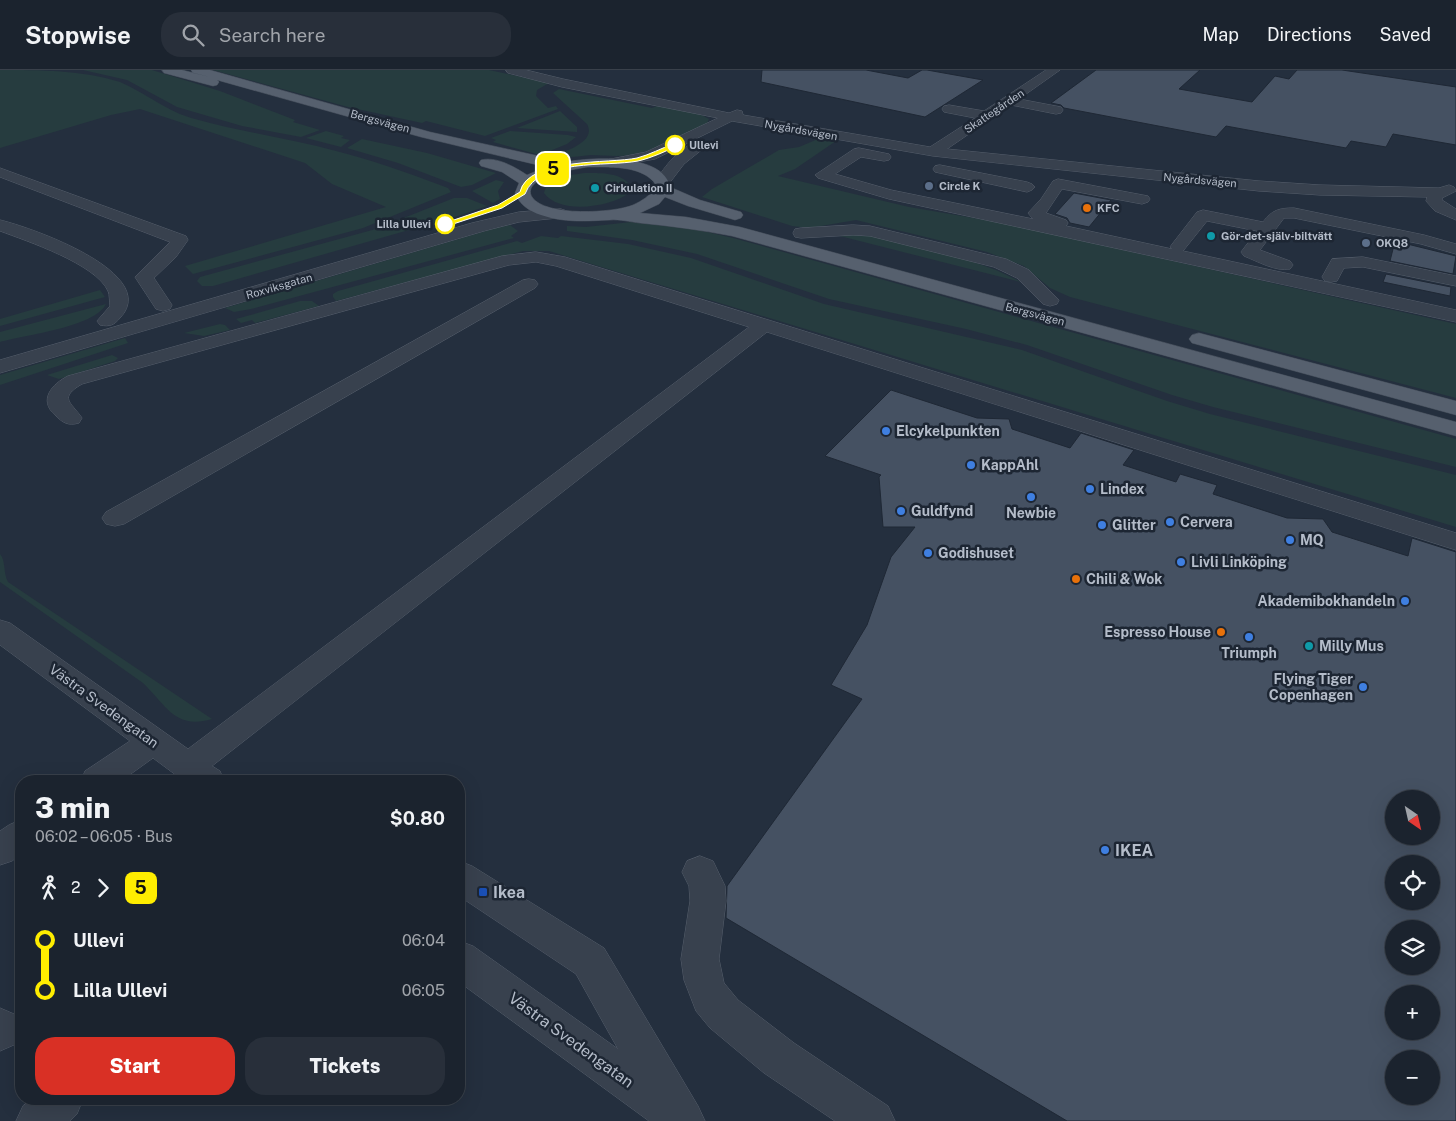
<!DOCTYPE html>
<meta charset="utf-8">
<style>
body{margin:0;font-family:"Public Sans",sans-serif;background:#282f3a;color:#f1f3f6;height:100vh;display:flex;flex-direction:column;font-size:19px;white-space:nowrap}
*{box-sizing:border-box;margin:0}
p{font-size:16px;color:#a0a4aa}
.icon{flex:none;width:28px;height:28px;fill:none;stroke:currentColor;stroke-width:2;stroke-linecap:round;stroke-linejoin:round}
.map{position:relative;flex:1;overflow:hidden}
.drawer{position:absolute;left:15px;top:705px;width:450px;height:330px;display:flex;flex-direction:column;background:#1b232e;border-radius:20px;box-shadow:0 5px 20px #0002,0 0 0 1px #39404a}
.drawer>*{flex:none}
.badge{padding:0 10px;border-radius:8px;font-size:18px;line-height:32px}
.needle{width:32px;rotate:146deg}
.fabs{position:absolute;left:1385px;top:720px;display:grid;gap:10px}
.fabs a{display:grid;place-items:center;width:55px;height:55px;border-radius:50%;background:#1b232e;box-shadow:0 5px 20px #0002,0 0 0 1px #39404a;font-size:25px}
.map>.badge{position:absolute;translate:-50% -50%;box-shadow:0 0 0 2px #fff}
.legs{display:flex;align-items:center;gap:8px;height:55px;padding:0 20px;font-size:16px}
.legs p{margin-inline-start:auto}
.headline{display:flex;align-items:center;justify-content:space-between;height:85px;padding:0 20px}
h1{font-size:28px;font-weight:800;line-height:38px}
.primary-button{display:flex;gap:10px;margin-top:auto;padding:10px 20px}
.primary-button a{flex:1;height:58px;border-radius:20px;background:#d93025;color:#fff;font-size:20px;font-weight:800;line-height:58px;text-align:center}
.primary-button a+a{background:#282f3a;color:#f1f3f6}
ul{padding:0 20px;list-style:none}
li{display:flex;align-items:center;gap:18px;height:50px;font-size:19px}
li i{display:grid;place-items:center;width:8px;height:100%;margin:0 6px;background:currentColor}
li i::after{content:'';width:12px;height:12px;margin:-6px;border:4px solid;border-radius:50%;background:#1b232e}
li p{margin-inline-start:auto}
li:first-child i{background:linear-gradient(#0000 50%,currentColor 0)}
li:last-child i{background:linear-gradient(currentColor 50%,#0000 0)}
header{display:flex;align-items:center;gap:30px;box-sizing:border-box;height:70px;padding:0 25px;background:#1b232e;border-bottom:1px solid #39404a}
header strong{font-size:24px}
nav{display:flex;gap:28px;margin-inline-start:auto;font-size:18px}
.search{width:350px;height:45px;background:#282f3a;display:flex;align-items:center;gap:12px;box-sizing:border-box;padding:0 18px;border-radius:20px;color:#a0a4aa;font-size:19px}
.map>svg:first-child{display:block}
</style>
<header>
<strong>Stopwise</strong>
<div class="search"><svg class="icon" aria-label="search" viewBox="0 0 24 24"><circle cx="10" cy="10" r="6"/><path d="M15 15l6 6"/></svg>Search here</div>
<nav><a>Map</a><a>Directions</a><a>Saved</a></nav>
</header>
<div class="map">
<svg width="1456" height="1051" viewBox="0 0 1456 1051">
<rect width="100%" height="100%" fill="#242f3e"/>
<path fill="#263c3f" d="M 0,0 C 40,0 82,0 120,12 C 146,23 167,42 195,49 C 241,62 289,68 336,81 C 371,90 406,102 440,115 L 448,118 L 451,122 L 363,158 L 193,204 L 185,196 L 386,137 L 332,114 L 305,93 L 140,39 L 111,45 L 0,78 Z
M 83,0 L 152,0 L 220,21 L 295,50 L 293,52 L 320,60 L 301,67 L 242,56 L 177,37 L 127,10 Z
M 213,0 L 489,0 L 549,13 L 537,20 L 536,26 L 548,38 L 556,36 L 558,39 L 485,66 L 426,51 L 422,53 L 348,37 Z
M 559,19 L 652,38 L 657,36 L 696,42 L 709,49 L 707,53 C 682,65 657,81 629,85 C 617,87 603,85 591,85 C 577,86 566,89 553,86 C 565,81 597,72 587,54 L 553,23 Z
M 560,41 L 577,57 L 577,62 L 517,58 Z
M 326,61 L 344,66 L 341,68 L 350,70 L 341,77 L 306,68 Z
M 510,61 L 568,65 L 576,67 L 567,74 L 540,85 L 493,72 L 496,70 L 491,68 Z
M 362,69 L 427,83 L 496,103 L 472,115 L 461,117 L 398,93 L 347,78 Z
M 818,69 L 836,71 L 795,99 L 778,106 L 909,137 L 997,152 L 1456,254 L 1456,328 L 1070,227 L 1050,218 L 1024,196 L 987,182 L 856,150 L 809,158 L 792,156 L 702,127 L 712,119 L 779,80 L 799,77 Z
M 585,103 C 600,103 623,102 631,117 L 629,123 C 611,137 560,145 544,123 C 548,106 571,105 585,103 Z
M 496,110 L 504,112 L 498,121 L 500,129 L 493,133 L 472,121 Z
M 454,128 L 467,128 L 487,136 L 458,146 L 213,216 L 202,216 L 197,211 L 200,207 L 376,159 Z
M 631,152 L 694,159 L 733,168 L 1456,369 L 1456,397 L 1213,337 L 1172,325 L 1027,275 L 966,259 L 829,229 L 697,184 L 632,170 L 567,161 L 567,156 L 586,157 Z
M 510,155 L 518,161 L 511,166 L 514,168 L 251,239 L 234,242 L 225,238 L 496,158 Z
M 846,164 L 877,166 L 965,189 L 996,200 L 1021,212 L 836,165 Z
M 541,166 L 558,168 L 561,166 L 628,174 L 691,188 L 824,234 L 1022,280 L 1167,331 L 1210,344 L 1456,405 L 1456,457 L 549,181 L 523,181 L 336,231 L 333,227 L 333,224 L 338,221 L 517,171 L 522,173 Z
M 100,220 L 105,227 L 0,256 L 0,249 Z
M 300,231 L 312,231 L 319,236 L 255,253 L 252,250 L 241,253 L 236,249 Z
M 106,234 C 95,257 25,265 0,272 L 0,262 Z
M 220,254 L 225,255 L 230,260 L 204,266 L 184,263 Z
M 125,268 L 128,273 L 0,315 L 0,305 Z
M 112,285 L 118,288 L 115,291 L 59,309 L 47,305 Z
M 0,484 C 6,491 3,503 8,512 L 212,649 C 175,660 167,636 143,613 L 0,512 Z"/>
<path fill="#455162" stroke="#1f2835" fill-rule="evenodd" d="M 762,0 L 866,0 L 908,8 L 922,0 L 927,0 L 983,10 L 925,47 L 761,12 Z
M 1096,0 L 1200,0 L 1179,19 L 1252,32 L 1275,6 L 1289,9 L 1297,0 L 1342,0 L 1456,17 L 1456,75 L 1393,64 L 1386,77 L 1351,71 L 1346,78 L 1226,56 L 1216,67 L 1064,38 L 1061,35 L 1051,33 Z
M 1074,123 L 1111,130 L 1089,157 L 1070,153 L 1067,148 L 1055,144 Z
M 1395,171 L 1456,186 L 1453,204 L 1390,191 Z
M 1386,204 L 1451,217 L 1450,226 L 1383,212 Z
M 891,320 L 977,348 L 1009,349 L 1012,359 L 1070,378 L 1081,363 L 1134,380 L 1123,395 L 1176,412 L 1180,404 L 1217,415 L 1213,424 L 1287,448 L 1323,449 L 1332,462 L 1408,486 L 1412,468 L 1456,482 L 1456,1051 L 1067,1051 L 726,848 L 727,816 L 862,629 L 831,615 L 867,555 L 891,487 L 915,457 L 883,457 L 879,407 L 881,405 L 825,386 ZM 1394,729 L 1431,729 L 1431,766 L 1394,766 ZM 1394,794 L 1431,794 L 1431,831 L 1394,831 ZM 1394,859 L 1431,859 L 1431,896 L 1394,896 ZM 1394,924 L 1431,924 L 1431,961 L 1394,961 ZM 1394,989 L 1431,989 L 1431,1026 L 1394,1026 Z"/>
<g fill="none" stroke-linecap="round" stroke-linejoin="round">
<g stroke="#565f6c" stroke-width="1">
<path id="minor" d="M 506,0 L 526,0 L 563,9 L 729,43 L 737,40 L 742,41 L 743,45 L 930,77 L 975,48 L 944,42 L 942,39 L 944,36 L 949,35 L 984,41 L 1046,0 L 1060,0 L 1019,29 L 1061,37 L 1063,40 L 1061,43 L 1056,44 L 1011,35 L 947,79 L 1259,111 L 1320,115 L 1439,118 L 1449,115 L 1454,117 L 1456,121 L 1442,128 L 1442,130 L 1456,139 L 1456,150 L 1435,141 L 1426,131 L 1427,127 L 1320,125 L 1259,121 L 933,86 L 732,51 L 655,89 L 611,97 L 606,96 L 604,93 L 606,90 L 646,82 L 718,48 L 562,17 L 508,3 Z
M 699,71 L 704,72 L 706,75 L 704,78 L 684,94 L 668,115 L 658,115 L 655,112 C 665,96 680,76 699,71 Z
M 859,78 L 889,84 L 891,87 L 889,90 L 884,91 L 861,87 L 835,104 L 891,120 L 1033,149 L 1028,143 L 1041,129 L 1053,111 L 1058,109 L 1148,126 L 1150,129 L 1148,132 L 1142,134 L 1062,119 L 1046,143 L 1066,150 L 1068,153 L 1066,156 L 1172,179 L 1170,177 L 1173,173 L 1197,142 L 1203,140 L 1263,152 C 1272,140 1279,138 1294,138 L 1424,165 L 1456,174 L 1456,184 L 1421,174 L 1294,148 L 1284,148 L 1260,180 L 1290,191 L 1293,195 L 1290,199 C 1276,202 1257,191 1244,186 L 1241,182 L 1257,161 L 1207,151 L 1183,181 L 1456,240 L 1456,252 L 889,129 L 818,108 L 815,105 L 854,79 Z
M 940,95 L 1027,112 L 1032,114 L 1035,117 L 1032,120 L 1027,122 L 935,102 L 933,99 L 935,96 Z
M 0,98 L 186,166 L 188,170 L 176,187 L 154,208 L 172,235 L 170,239 L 163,241 L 156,239 L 135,207 L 170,172 L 0,107 Z
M 561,139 L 567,141 L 569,144 L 567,147 L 519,152 L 484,161 L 0,303 L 0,290 L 472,153 L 519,142 Z
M 0,150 C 30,157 162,203 120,248 C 114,255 110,257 100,255 L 97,251 L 110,236 C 109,231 110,225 108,221 C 96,194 27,171 0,161 Z
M 853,155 L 870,156 L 1006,189 L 1029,200 L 1059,230 L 1057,234 L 1050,236 L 1043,234 L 1017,208 L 994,197 L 870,166 L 853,165 L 801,168 L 795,167 L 793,163 L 795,159 L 801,158 Z
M 536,182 L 565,187 L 1456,463 L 1456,480 L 767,262 L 212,696 L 220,701 L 224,711 L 184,711 L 153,688 L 121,711 L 81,711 L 85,701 L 130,671 L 0,575 L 0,550 L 10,553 L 188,679 L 749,257 L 556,196 L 536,192 L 509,195 L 82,314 C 58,328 71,332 82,348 L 79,353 C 68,356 63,353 55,345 C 38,330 52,314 68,306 L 502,186 Z
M 1363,187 L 1456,206 L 1456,216 L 1363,197 L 1344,198 L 1337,211 L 1331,212 L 1325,211 L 1322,207 L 1332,189 Z
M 529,209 L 535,210 L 538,214 L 535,218 L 124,454 L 115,456 L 106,454 L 102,448 L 106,442 L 523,210 Z
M 21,750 L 21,784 L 12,791 L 0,795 L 0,761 L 9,755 Z
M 700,786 L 713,791 L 725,816 L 726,831 L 719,889 L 724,913 L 738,930 L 794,973 L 888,1036 L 895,1051 L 835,1051 L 764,1003 L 710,958 L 696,941 L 684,910 L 681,889 L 690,831 L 689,816 L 682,802 L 687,791 Z
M 459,791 L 472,796 L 604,878 L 698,1036 L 705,1051 L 649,1051 L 459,912 L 459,871 L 473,876 L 618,979 L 576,904 L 459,826 Z
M 0,938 L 14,944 L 21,958 L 16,974 L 0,981 Z
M 31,1029 L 83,1029 L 77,1044 L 70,1051 L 16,1051 L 23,1036 Z"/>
</g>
<g stroke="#414a57" stroke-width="1">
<path id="major" d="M 162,0 L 182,0 L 210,7 L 193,3 L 191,0 L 210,0 L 430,62 L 566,92 C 591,87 664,83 670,117 L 700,130 L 741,142 L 743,145 L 741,148 L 735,150 L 688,136 L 665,127 L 659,134 L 640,143 L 686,147 L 740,157 L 1456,352 L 1456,366 L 732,166 C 701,160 671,156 640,153 C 630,152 620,149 610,150 C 586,151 564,153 541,145 C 529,141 520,135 515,123 L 519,113 L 502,102 L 481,96 L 479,93 L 481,90 C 496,86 515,97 527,105 L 546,97 L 421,67 L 217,10 L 219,12 L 217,15 L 213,16 L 164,3 ZM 587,97 C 608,97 639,95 654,112 L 655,119 C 649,126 642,131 633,135 C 614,143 545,147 532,127 C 520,107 577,99 587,97 Z
M 1199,263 L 1456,331 L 1456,345 L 1192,273 L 1189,269 L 1192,265 Z"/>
</g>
<use href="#minor" fill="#38414e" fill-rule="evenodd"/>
<use href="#major" fill="#56606e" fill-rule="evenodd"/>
</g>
<path fill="#ffed00" stroke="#fff" d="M 673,74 L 678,75 C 667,81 651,88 638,91 C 607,97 538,88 525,124 L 502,138 L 447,156 L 442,154 L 498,135 L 520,122 C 528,87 610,94 637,88 C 649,85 662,78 673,74 Z"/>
<g fill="#fff" stroke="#ffed00" stroke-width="2.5">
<circle cx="675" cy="75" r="9"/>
<circle cx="445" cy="154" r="9"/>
</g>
<g fill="#5c6f8a" stroke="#1d2633" stroke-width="2">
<circle cx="929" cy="116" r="5"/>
<circle cx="1366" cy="173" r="5"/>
</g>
<g fill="#0f9aa8" stroke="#1d2633" stroke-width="2">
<circle cx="595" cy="118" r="5"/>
<circle cx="1211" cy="166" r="5"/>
<circle cx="1309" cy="576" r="5"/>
</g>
<g fill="#e8710a" stroke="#1d2633" stroke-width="2">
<circle cx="1087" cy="138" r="5"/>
<circle cx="1076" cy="509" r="5"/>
<circle cx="1221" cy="562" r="5"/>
</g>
<g fill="#3f7fe0" stroke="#1d2633" stroke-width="2">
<circle cx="886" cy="361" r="5"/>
<circle cx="971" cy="395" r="5"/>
<circle cx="1090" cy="419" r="5"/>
<circle cx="1031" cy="427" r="5"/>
<circle cx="901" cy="441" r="5"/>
<circle cx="1170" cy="452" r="5"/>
<circle cx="1102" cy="455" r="5"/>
<circle cx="1290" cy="470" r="5"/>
<circle cx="928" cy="483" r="5"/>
<circle cx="1181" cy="492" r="5"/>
<circle cx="1405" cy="531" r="5"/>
<circle cx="1249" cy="567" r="5"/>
<circle cx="1363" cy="617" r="5"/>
<circle cx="1105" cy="780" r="5"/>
</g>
<rect fill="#1a4fb4" stroke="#1d2633" stroke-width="2" x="478" y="817" width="10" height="10" rx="2.5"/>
<g text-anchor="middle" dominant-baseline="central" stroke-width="5" stroke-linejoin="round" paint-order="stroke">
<g font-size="11" fill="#b4bcc9" stroke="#1d2633">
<text transform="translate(994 41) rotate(-34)">Skattegården</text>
<text transform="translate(380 51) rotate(15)">Bergsvägen</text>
<text transform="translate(801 60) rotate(10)">Nygårdsvägen</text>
<text transform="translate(1200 110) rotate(5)">Nygårdsvägen</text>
<text transform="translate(279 216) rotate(-16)">Roxviksgatan</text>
<text transform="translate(1035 244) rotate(15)">Bergsvägen</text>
</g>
<g font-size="11" font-weight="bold" fill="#b4bcc9" stroke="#1d2633" text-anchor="start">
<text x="689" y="75">Ullevi</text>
<text x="431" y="154" text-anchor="end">Lilla Ullevi</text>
</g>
<g font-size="11" font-weight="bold" fill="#b4bcc9" stroke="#1d2633" text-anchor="start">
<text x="939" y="116">Circle K</text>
<text x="605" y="118">Cirkulation II</text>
<text x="1097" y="138">KFC</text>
<text x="1221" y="166">Gör-det-själv-biltvätt</text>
<text x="1376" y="173">OKQ8</text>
</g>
<g font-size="14" font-weight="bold" fill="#b4bcc9" stroke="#1d2633" text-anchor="start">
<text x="896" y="361">Elcykelpunkten</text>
<text x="981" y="395">KappAhl</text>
<text x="1100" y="419">Lindex</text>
<text x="911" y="441">Guldfynd</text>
<text x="1031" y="443" text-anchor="middle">Newbie</text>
<text x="1180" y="452">Cervera</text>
<text x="1112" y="455">Glitter</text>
<text x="1300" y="470">MQ</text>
<text x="938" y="483">Godishuset</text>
<text x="1191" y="492">Livli Linköping</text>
<text x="1086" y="509">Chili &amp; Wok</text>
<text x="1395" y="531" text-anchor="end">Akademibokhandeln</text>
<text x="1211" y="562" text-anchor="end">Espresso House</text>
<text x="1319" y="576">Milly Mus</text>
<text x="1249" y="583" text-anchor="middle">Triumph</text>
<text x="1353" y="609" text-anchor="end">Flying Tiger<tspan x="1353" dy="16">Copenhagen</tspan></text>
</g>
<g font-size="14" fill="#b4bcc9" stroke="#1d2633">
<text transform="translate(104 636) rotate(36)">Västra Svedengatan</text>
</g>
<g font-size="16" font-weight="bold" fill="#b4bcc9" stroke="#1d2633" text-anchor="start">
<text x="1115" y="780">IKEA</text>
<text x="493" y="822">Ikea</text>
</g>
<g font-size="16" fill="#b4bcc9" stroke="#1d2633">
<text transform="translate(571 970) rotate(36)">Västra Svedengatan</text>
</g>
</g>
</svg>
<div class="fabs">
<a><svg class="needle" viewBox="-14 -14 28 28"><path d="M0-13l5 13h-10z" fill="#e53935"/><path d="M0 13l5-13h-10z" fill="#a0a4aa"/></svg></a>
<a><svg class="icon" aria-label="locate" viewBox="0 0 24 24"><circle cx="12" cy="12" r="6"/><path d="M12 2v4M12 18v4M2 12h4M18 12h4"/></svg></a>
<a><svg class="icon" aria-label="layers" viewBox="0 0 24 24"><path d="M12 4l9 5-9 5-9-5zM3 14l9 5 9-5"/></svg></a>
<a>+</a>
<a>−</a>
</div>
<b class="badge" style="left:553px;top:99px;background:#ffed00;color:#111">5</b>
<section class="drawer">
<div class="headline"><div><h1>3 min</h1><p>06:02 – 06:05 · Bus</p></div><b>$0.80</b></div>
<div class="legs"><svg class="icon" aria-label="walk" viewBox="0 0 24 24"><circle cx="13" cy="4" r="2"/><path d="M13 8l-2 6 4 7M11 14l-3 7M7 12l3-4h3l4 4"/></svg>2<svg class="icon" aria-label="forward" viewBox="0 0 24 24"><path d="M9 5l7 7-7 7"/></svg><b class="badge" style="background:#ffed00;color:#111">5</b></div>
<ul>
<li><i style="color:#ffed00"></i><b>Ullevi</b><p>06:04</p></li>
<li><i style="color:#ffed00"></i><b>Lilla Ullevi</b><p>06:05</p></li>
</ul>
<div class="primary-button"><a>Start</a><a>Tickets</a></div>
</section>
</div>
